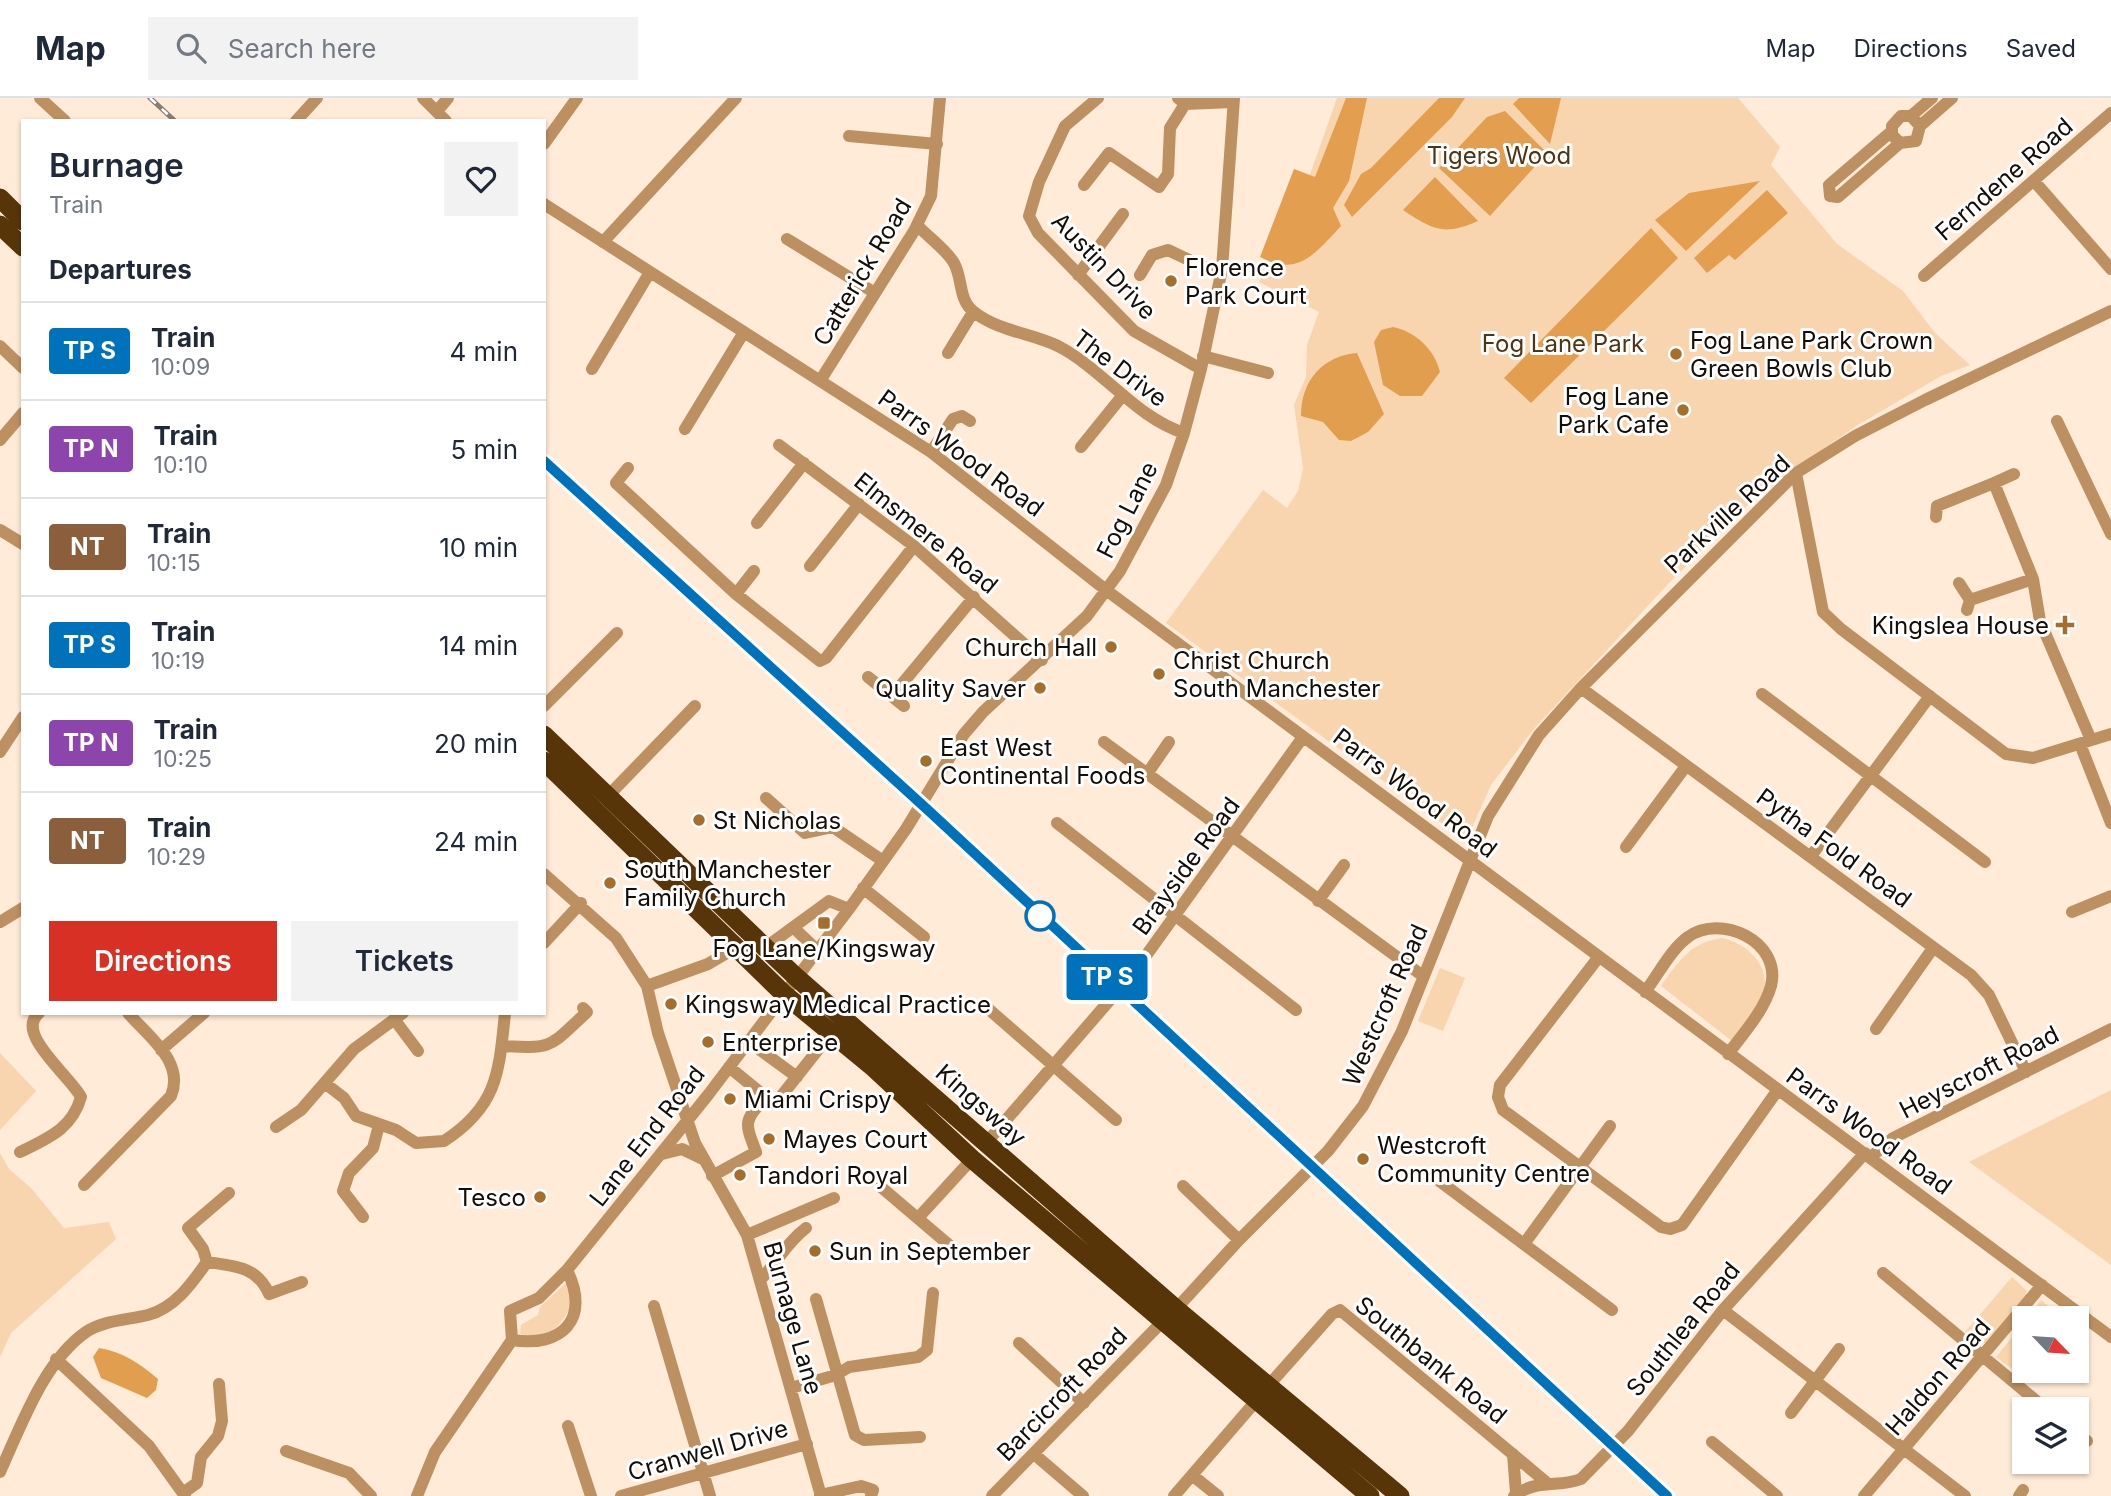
<!DOCTYPE html>
<style>
body{margin:0;font-family:Inter,sans-serif;background:#f2f2f3;color:#1f2937;height:100vh;display:flex;flex-direction:column;font-size:26px;white-space:nowrap}
*{box-sizing:border-box;margin:0}
p{font-size:23px;color:#747a83}
.icon{flex:none;width:38px;height:38px;fill:none;stroke:currentColor;stroke-width:2;stroke-linecap:round;stroke-linejoin:round}
.map{position:relative;flex:1;overflow:hidden}
.side{position:absolute;left:21px;top:21px;width:525px;height:896px;display:flex;flex-direction:column;background:#fff;border-radius:0px;box-shadow:0 2px 5px #0004}
.side>*{flex:none}
.badge{padding:0 14px;border-radius:5px;font-size:24px;line-height:46px}
.needle{width:46px;rotate:115deg}
.buttons{position:absolute;left:2012px;top:1208px;display:grid;gap:14px}
.buttons a{display:grid;place-items:center;width:77px;height:77px;border-radius:0px;background:#fff;box-shadow:0 2px 5px #0004;font-size:35px}
.map>.badge{position:absolute;translate:-50% -50%;box-shadow:0 0 0 4px #fff}
h2{padding:0 28px;font-size:26px;line-height:63px}
.round{display:grid;place-items:center;flex:none;width:74px;height:74px;border-radius:0px;background:#f2f2f3}
.summary{display:flex;align-items:center;justify-content:space-between;height:119px;padding:0 28px}
h1{font-size:33px;font-weight:600;line-height:52px}
.cta{display:flex;gap:14px;margin-top:auto;padding:14px 28px}
.cta a{flex:1;height:80px;border-radius:0px;background:#d93025;color:#fff;font-size:28px;font-weight:600;line-height:80px;text-align:center}
.cta a+a{background:#f2f2f3;color:#1f2937}
ul{padding:0;list-style:none}
li{display:flex;align-items:center;gap:21px;height:98px;padding:0 28px;border-top:2px solid #e0e1e3}
li div{flex:1}
li b{display:block;font-size:26px}
li em{font-style:normal}
li .badge{min-width:77px;font-weight:700;text-align:center}
header{display:flex;align-items:center;gap:42px;box-sizing:border-box;height:98px;padding:0 35px;background:#fff;border-bottom:2px solid #e0e1e3}
header strong{font-size:33px}
nav{display:flex;gap:38px;margin-inline-start:auto;font-size:24px}
.search{width:490px;height:63px;background:#f2f2f3;display:flex;align-items:center;gap:18px;box-sizing:border-box;padding:0 24px;border-radius:0px;color:#747a83;font-size:26px}
.map>svg:first-child{display:block}
</style>
<header>
<strong>Map</strong>
<div class="search"><svg class="icon" aria-label="search" viewBox="0 0 24 24"><circle cx="10" cy="10" r="6"/><path d="M15 15l6 6"/></svg>Search here</div>
<nav><a>Map</a><a>Directions</a><a>Saved</a></nav>
</header>
<div class="map">
<svg width="2111" height="1398" viewBox="0 0 2111 1398">
<rect width="100%" height="100%" fill="#ffebd8"/>
<path fill="#f8d4af" d="M 1337,0 L 1738,0 L 1780,49 L 1771,67 L 1837,146 L 1903,193 L 1935,235 L 1970,267 L 1941,278 L 1856,328 L 1758,397 L 1667,487 L 1532,633 L 1491,687 L 1466,743 L 1166,525 L 1263,392 L 1287,410 L 1298,393 L 1303,370 L 1294,307 L 1306,279 L 1307,247 L 1319,214 L 1259,184 L 1285,123 L 1311,74 Z
M 1722,840 C 1750,846 1775,872 1761,903 C 1754,917 1741,930 1732,943 L 1661,888 C 1678,864 1691,844 1722,840 Z
M 1440,870 L 1465,880 L 1443,933 L 1418,923 Z
M 0,955 L 36,993 L 0,1032 Z
M 2111,992 L 2111,1167 L 1969,1064 Z
M 0,1055 L 9,1071 L 31,1090 L 64,1130 L 109,1124 L 116,1141 L 11,1235 L 0,1259 Z
M 2012,1179 L 2027,1193 L 2024,1202 L 1987,1247 L 1965,1234 Z
M 567,1184 L 572,1206 C 563,1226 544,1248 520,1236 L 521,1227 L 538,1217 L 540,1209 Z
M 2041,1202 L 2058,1216 L 2055,1220 L 2027,1220 Z
M 2025,1223 L 2025,1258 L 2014,1272 L 1996,1259 Z"/>
<path fill="#e39e4f" d="M 1346,0 L 1367,0 L 1349,83 L 1333,110 L 1341,128 C 1316,154 1299,180 1260,159 L 1294,71 L 1315,79 Z
M 1439,0 L 1465,0 L 1452,19 L 1352,119 L 1344,107 L 1361,76 L 1371,70 Z
M 1519,0 L 1561,0 L 1550,46 L 1513,6 Z
M 1505,13 L 1547,55 L 1490,118 L 1439,70 L 1487,19 Z
M 1435,79 L 1478,123 C 1444,138 1433,132 1403,112 Z
M 1760,83 L 1686,153 L 1655,122 L 1689,95 Z
M 1767,92 L 1788,115 L 1735,162 L 1729,157 L 1707,175 L 1694,160 Z
M 1651,130 L 1678,160 L 1531,305 L 1504,280 Z"/>
<path fill="#e29e4f" d="M 1393,229 C 1415,233 1435,252 1440,274 L 1422,298 L 1400,298 L 1383,287 L 1374,244 L 1381,232 Z
M 1357,255 L 1384,316 L 1368,334 L 1351,343 L 1339,342 L 1323,324 L 1301,318 C 1301,282 1323,258 1357,255 Z
M 99,1250 C 123,1254 139,1265 158,1281 L 156,1292 L 147,1300 L 101,1280 L 93,1259 Z"/>
<g fill="none" stroke-linecap="round" stroke-linejoin="round">
<path stroke="#bd9061" stroke-width="12" d="M 40,0 L 65,23
M 423,0 L 446,23
M 1098,0 L 1065,28 L 1039,84 L 1029,118 L 1038,135 L 1134,233 L 1201,271
M 1178,0 L 1185,6 L 1233,4
M 437,13 L 448,0
M 1911,18 L 1932,0
M 296,23 L 317,0
M 1920,28 L 1952,0
M 1892,33 L 1829,87 L 1830,98 L 1838,99 L 1900,45 L 1916,43 L 1920,28 L 1911,18 L 1901,18 L 1892,28 L 1892,37 L 1900,45
M 849,38 L 937,46
M 544,46 L 577,0
M 2034,83 L 2111,171
M 1084,87 L 1109,55 L 1159,89 L 1168,76 L 1170,30 L 1185,6
M 544,106 L 931,354 L 1106,492 L 2111,1239
M 917,127 C 928,139 946,151 954,165 C 963,181 958,202 974,214 C 998,233 1031,235 1058,248 C 1104,272 1135,319 1184,335
M 787,141 L 875,195
M 603,144 L 736,0
M 1078,177 L 1123,116
M 1140,177 L 1152,157 L 1168,152 L 1221,177
M 1924,178 L 2111,15
M 0,248 L 23,270
M 948,255 L 973,214
M 1203,258 L 1268,275
M 592,271 L 650,174
M 820,283 L 914,133 L 931,98 L 940,0
M 2057,323 L 2111,436
M 685,331 L 744,234
M 0,342 L 23,315
M 779,347 L 914,448 L 1042,562
M 1081,349 L 1123,297
M 931,354 L 953,321 L 962,318 L 970,323
M 628,370 L 616,385 L 736,496 L 820,563 L 826,560 L 914,448
M 1796,375 L 1823,514 L 1841,531 L 2006,656 L 2033,660 L 2111,636
M 1994,385 L 2014,376
M 1936,419 L 1937,408 L 1994,385 L 2033,481 L 2040,523 L 2091,642
M 757,425 L 804,365
M 0,432 L 23,446
M 810,468 L 859,406
M 1959,485 L 1970,502 L 1967,512
M 736,496 L 754,473
M 1970,502 L 2033,481
M 868,579 L 904,608
M 1581,590 L 1971,877 L 1989,897 L 2026,974
M 1762,596 L 1985,764
M 892,598 L 974,499
M 544,608 L 617,535
M 1104,644 L 1423,878
M 2080,646 L 2111,725
M 0,654 L 23,619
M 1147,676 L 1169,644
M 607,699 L 695,608
M 766,700 L 805,735 L 833,729 L 883,763
M 1057,725 L 1296,912
M 1626,749 L 1686,668
M 1811,758 L 1930,598
M 544,776 L 616,840 L 647,888 L 658,935 L 695,1045 L 747,1137 L 821,1398
M 863,790 L 924,839
M 1318,803 L 1344,767
M 2072,814 L 2111,798
M 0,824 L 23,810
M 794,830 L 816,851
M 544,845 L 581,805
M 762,852 L 829,803 L 849,811
M 1598,860 L 1500,987 L 1498,999 L 1503,1012 L 1661,1129 L 1670,1131 L 1682,1127 L 1777,993
M 647,888 L 708,866 L 735,850
M 1645,894 C 1658,877 1671,851 1688,839 C 1720,815 1782,843 1771,888 C 1764,913 1743,936 1728,956
M 985,908 L 1116,1022
M 394,921 L 418,953
M 1876,931 L 1933,850
M 748,943 L 797,979
M 502,948 C 555,951 549,949 587,914 L 583,910
M 161,952 L 204,915
M 326,986 L 344,1000 L 356,1018 L 396,1032 L 416,1045 L 444,1043 C 498,1008 499,974 505,915
M 766,999 L 775,1006 L 832,934
M 276,1029 L 301,1012 L 354,951 L 403,915
M 987,1044 L 1135,873 L 1303,639
M 20,1054 C 48,1040 72,1031 81,999 C 70,978 14,935 39,915
M 662,1056 L 682,1051 L 703,1061
M 1871,1059 L 1893,1040 L 2111,931
M 712,1078 L 756,1054 C 744,1023 744,1023 766,999 L 729,969
M 1438,1082 L 1612,1212
M 84,1087 L 171,998 C 185,964 149,939 128,915
M 1183,1088 L 1239,1142
M 881,1089 L 955,1152
M 363,1119 L 343,1093 L 349,1075 L 373,1050 L 379,1027
M 918,1120 L 972,1061
M 747,1137 L 834,1100
M 1524,1146 L 1610,1028
M 207,1164 C 234,1168 257,1168 269,1196 L 302,1184
M 1883,1175 L 2046,1311
M 760,1182 C 777,1165 787,1144 806,1130
M 816,1201 L 855,1337 L 864,1342 L 920,1339
M 654,1208 L 710,1398
M 1176,1211 L 1239,1142 L 1328,1053 L 1363,1008 L 1402,933 L 1488,718 L 1539,637 L 1581,590 L 1796,375 L 1855,338 L 1925,302 L 2111,213
M 1723,1212 L 1965,1398
M 512,1242 C 562,1250 591,1221 567,1172
M 1019,1245 L 1084,1305
M 56,1261 L 149,1348 L 185,1398
M 1268,1288 L 1332,1216 L 1340,1212 L 1546,1384
M 791,1290 L 836,1277 L 849,1269 L 918,1259 L 927,1252 L 933,1195
M 1791,1315 L 1839,1251
M 568,1328 L 591,1398
M 2077,1335 L 2087,1343
M 1712,1344 L 1777,1398
M 286,1353 L 349,1375 L 371,1398
M 1034,1356 L 1083,1398
M 1513,1356 L 1516,1395
M 0,1374 C 21,1328 44,1263 86,1234 C 104,1222 128,1222 148,1217 C 175,1210 192,1185 207,1164 L 203,1151 L 188,1130 L 229,1095
M 1192,1377 L 1218,1398
M 183,1395 L 197,1385 L 201,1359 L 218,1338 L 222,1323 L 219,1286
M 820,1397 L 861,1388 L 873,1392 L 871,1398
M 417,1398 L 435,1354 L 512,1242 L 510,1213 L 539,1200 L 567,1172 L 708,997 L 849,811 L 906,731 L 964,636 L 983,614 L 1087,518 L 1120,473 L 1166,387 L 1184,335 L 1201,271 L 1222,171 L 1234,0
M 621,1398 L 807,1346
M 992,1398 L 1162,1224
M 1174,1398 L 1256,1303
M 1514,1398 C 1538,1380 1559,1390 1581,1381 L 1628,1333 L 1723,1212 L 1865,1055
M 1864,1398 L 2042,1187
M 2019,1398 L 2023,1392"/>
<path stroke="#573508" stroke-width="19" d="M 0,100 L 23,123
M 0,127 L 23,149
M 544,637 L 796,879 L 1176,1211 L 1400,1398
M 544,663 L 784,896 L 874,970 L 972,1061 L 1370,1398"/>
<g stroke="#8a7c6f" stroke-width="5">
<path id="rail" d="M 150,0 L 175,23
M 544,363 L 929,714 L 1667,1398"/>
</g>
<use href="#rail" stroke="#fff" stroke-width="2.5" stroke-dasharray="8" stroke-linecap="butt"/>
</g>
<g fill="none" stroke-linecap="round" stroke-linejoin="round">
<g stroke="#fff" stroke-width="16">
<path id="line" d="M 544,363 L 929,713 L 1667,1398"/>
</g>
<use href="#line" stroke="#0072bc" stroke-width="10"/>
</g>
<g fill="#a56e2a" stroke="#fff" stroke-width="2.5">
<circle cx="1171" cy="183" r="7"/>
<circle cx="1676" cy="256" r="7"/>
<circle cx="1683" cy="312" r="7"/>
<path d="M2061.5 516.5h7v7h7v7h-7v7h-7v-7h-7v-7h7z"/>
<circle cx="1111" cy="549" r="7"/>
<circle cx="1159" cy="576" r="7"/>
<circle cx="1040" cy="590" r="7"/>
<circle cx="926" cy="663" r="7"/>
<circle cx="699" cy="722" r="7"/>
<circle cx="610" cy="785" r="7"/>
<rect x="817" y="818" width="14" height="14" rx="3.5"/>
<circle cx="671" cy="906" r="7"/>
<circle cx="708" cy="944" r="7"/>
<circle cx="730" cy="1001" r="7"/>
<circle cx="769" cy="1041" r="7"/>
<circle cx="1363" cy="1061" r="7"/>
<circle cx="740" cy="1077" r="7"/>
<circle cx="540" cy="1099" r="7"/>
<circle cx="815" cy="1153" r="7"/>
</g>
<circle fill="#fff" stroke="#0072bc" stroke-width="3.5" cx="1040" cy="818" r="14"/>
<g text-anchor="middle" dominant-baseline="central" stroke-width="6" stroke-linejoin="round" paint-order="stroke">
<g font-size="24" fill="#513413" stroke="#fff">
<text x="1499" y="57">Tigers Wood</text>
<text x="1563" y="245">Fog Lane Park</text>
</g>
<g font-size="24" fill="#150d06" stroke="#fff">
<text transform="translate(2004 81) rotate(-41)">Ferndene Road</text>
<text transform="translate(1104 168) rotate(46)">Austin Drive</text>
<text transform="translate(862 174) rotate(-59)">Catterick Road</text>
<text transform="translate(1120 270) rotate(37)">The Drive</text>
<text transform="translate(961 355) rotate(36)">Parrs Wood Road</text>
<text transform="translate(1127 412) rotate(-63)">Fog Lane</text>
<text transform="translate(1727 416) rotate(-43)">Parkville Road</text>
<text transform="translate(926 435) rotate(39)">Elmsmere Road</text>
<text transform="translate(1415 695) rotate(37)">Parrs Wood Road</text>
<text transform="translate(1834 750) rotate(36)">Pytha Fold Road</text>
<text transform="translate(1186 768) rotate(-54)">Brayside Road</text>
<text transform="translate(1385 907) rotate(-66)">Westcroft Road</text>
<text transform="translate(1979 974) rotate(-27)">Heyscroft Road</text>
<text transform="translate(981 1007) rotate(41)">Kingsway</text>
<text transform="translate(1869 1033) rotate(36)">Parrs Wood Road</text>
<text transform="translate(647 1038) rotate(-52)">Lane End Road</text>
<text transform="translate(793 1220) rotate(74)">Burnage Lane</text>
<text transform="translate(1683 1231) rotate(-51)">Southlea Road</text>
<text transform="translate(1431 1262) rotate(39)">Southbank Road</text>
<text transform="translate(1938 1279) rotate(-49)">Haldon Road</text>
<text transform="translate(1062 1296) rotate(-46)">Barcicroft Road</text>
<text transform="translate(708 1352) rotate(-16)">Cranwell Drive</text>
</g>
<g font-size="24" fill="#150d06" stroke="#fff" text-anchor="start">
<text x="1185" y="169">Florence<tspan x="1185" dy="28">Park Court</tspan></text>
<text x="1690" y="242">Fog Lane Park Crown<tspan x="1690" dy="28">Green Bowls Club</tspan></text>
<text x="1669" y="298" text-anchor="end">Fog Lane<tspan x="1669" dy="28">Park Cafe</tspan></text>
<text x="2049" y="527" text-anchor="end">Kingslea House</text>
<text x="1097" y="549" text-anchor="end">Church Hall</text>
<text x="1173" y="562">Christ Church<tspan x="1173" dy="28">South Manchester</tspan></text>
<text x="1026" y="590" text-anchor="end">Quality Saver</text>
<text x="940" y="649">East West<tspan x="940" dy="28">Continental Foods</tspan></text>
<text x="713" y="722">St Nicholas</text>
<text x="624" y="771">South Manchester<tspan x="624" dy="28">Family Church</tspan></text>
<text x="824" y="850" text-anchor="middle">Fog Lane/Kingsway</text>
<text x="685" y="906">Kingsway Medical Practice</text>
<text x="722" y="944">Enterprise</text>
<text x="744" y="1001">Miami Crispy</text>
<text x="783" y="1041">Mayes Court</text>
<text x="1377" y="1047">Westcroft<tspan x="1377" dy="28">Community Centre</tspan></text>
<text x="754" y="1077">Tandori Royal</text>
<text x="526" y="1099" text-anchor="end">Tesco</text>
<text x="829" y="1153">Sun in September</text>
</g>
</g>
</svg>
<div class="buttons">
<a><svg class="needle" viewBox="-14 -14 28 28"><path d="M0-13l5 13h-10z" fill="#e53935"/><path d="M0 13l5-13h-10z" fill="#747a83"/></svg></a>
<a><svg class="icon" aria-label="layers" viewBox="0 0 24 24"><path d="M12 4l9 5-9 5-9-5zM3 14l9 5 9-5"/></svg></a>
</div>
<b class="badge" style="left:1107px;top:879px;background:#0072bc;color:#fff">TP S</b>
<section class="side">
<div class="summary"><div><h1>Burnage</h1><p>Train</p></div><a class="round"><svg class="icon" aria-label="heart" viewBox="0 0 24 24"><path d="M12 20l-8-8c-3-5 5-10 8-4 3-6 11-1 8 4z"/></svg></a></div>
<h2>Departures</h2>
<ul>
<li><span class="badge" style="background:#0072bc;color:#fff">TP S</span><div><b>Train</b><p>10:09</p></div><em>4 min</em></li>
<li><span class="badge" style="background:#8e44ad;color:#fff">TP N</span><div><b>Train</b><p>10:10</p></div><em>5 min</em></li>
<li><span class="badge" style="background:#8b5e3c;color:#fff">NT</span><div><b>Train</b><p>10:15</p></div><em>10 min</em></li>
<li><span class="badge" style="background:#0072bc;color:#fff">TP S</span><div><b>Train</b><p>10:19</p></div><em>14 min</em></li>
<li><span class="badge" style="background:#8e44ad;color:#fff">TP N</span><div><b>Train</b><p>10:25</p></div><em>20 min</em></li>
<li><span class="badge" style="background:#8b5e3c;color:#fff">NT</span><div><b>Train</b><p>10:29</p></div><em>24 min</em></li>
</ul>
<div class="cta"><a>Directions</a><a>Tickets</a></div>
</section>
</div>
